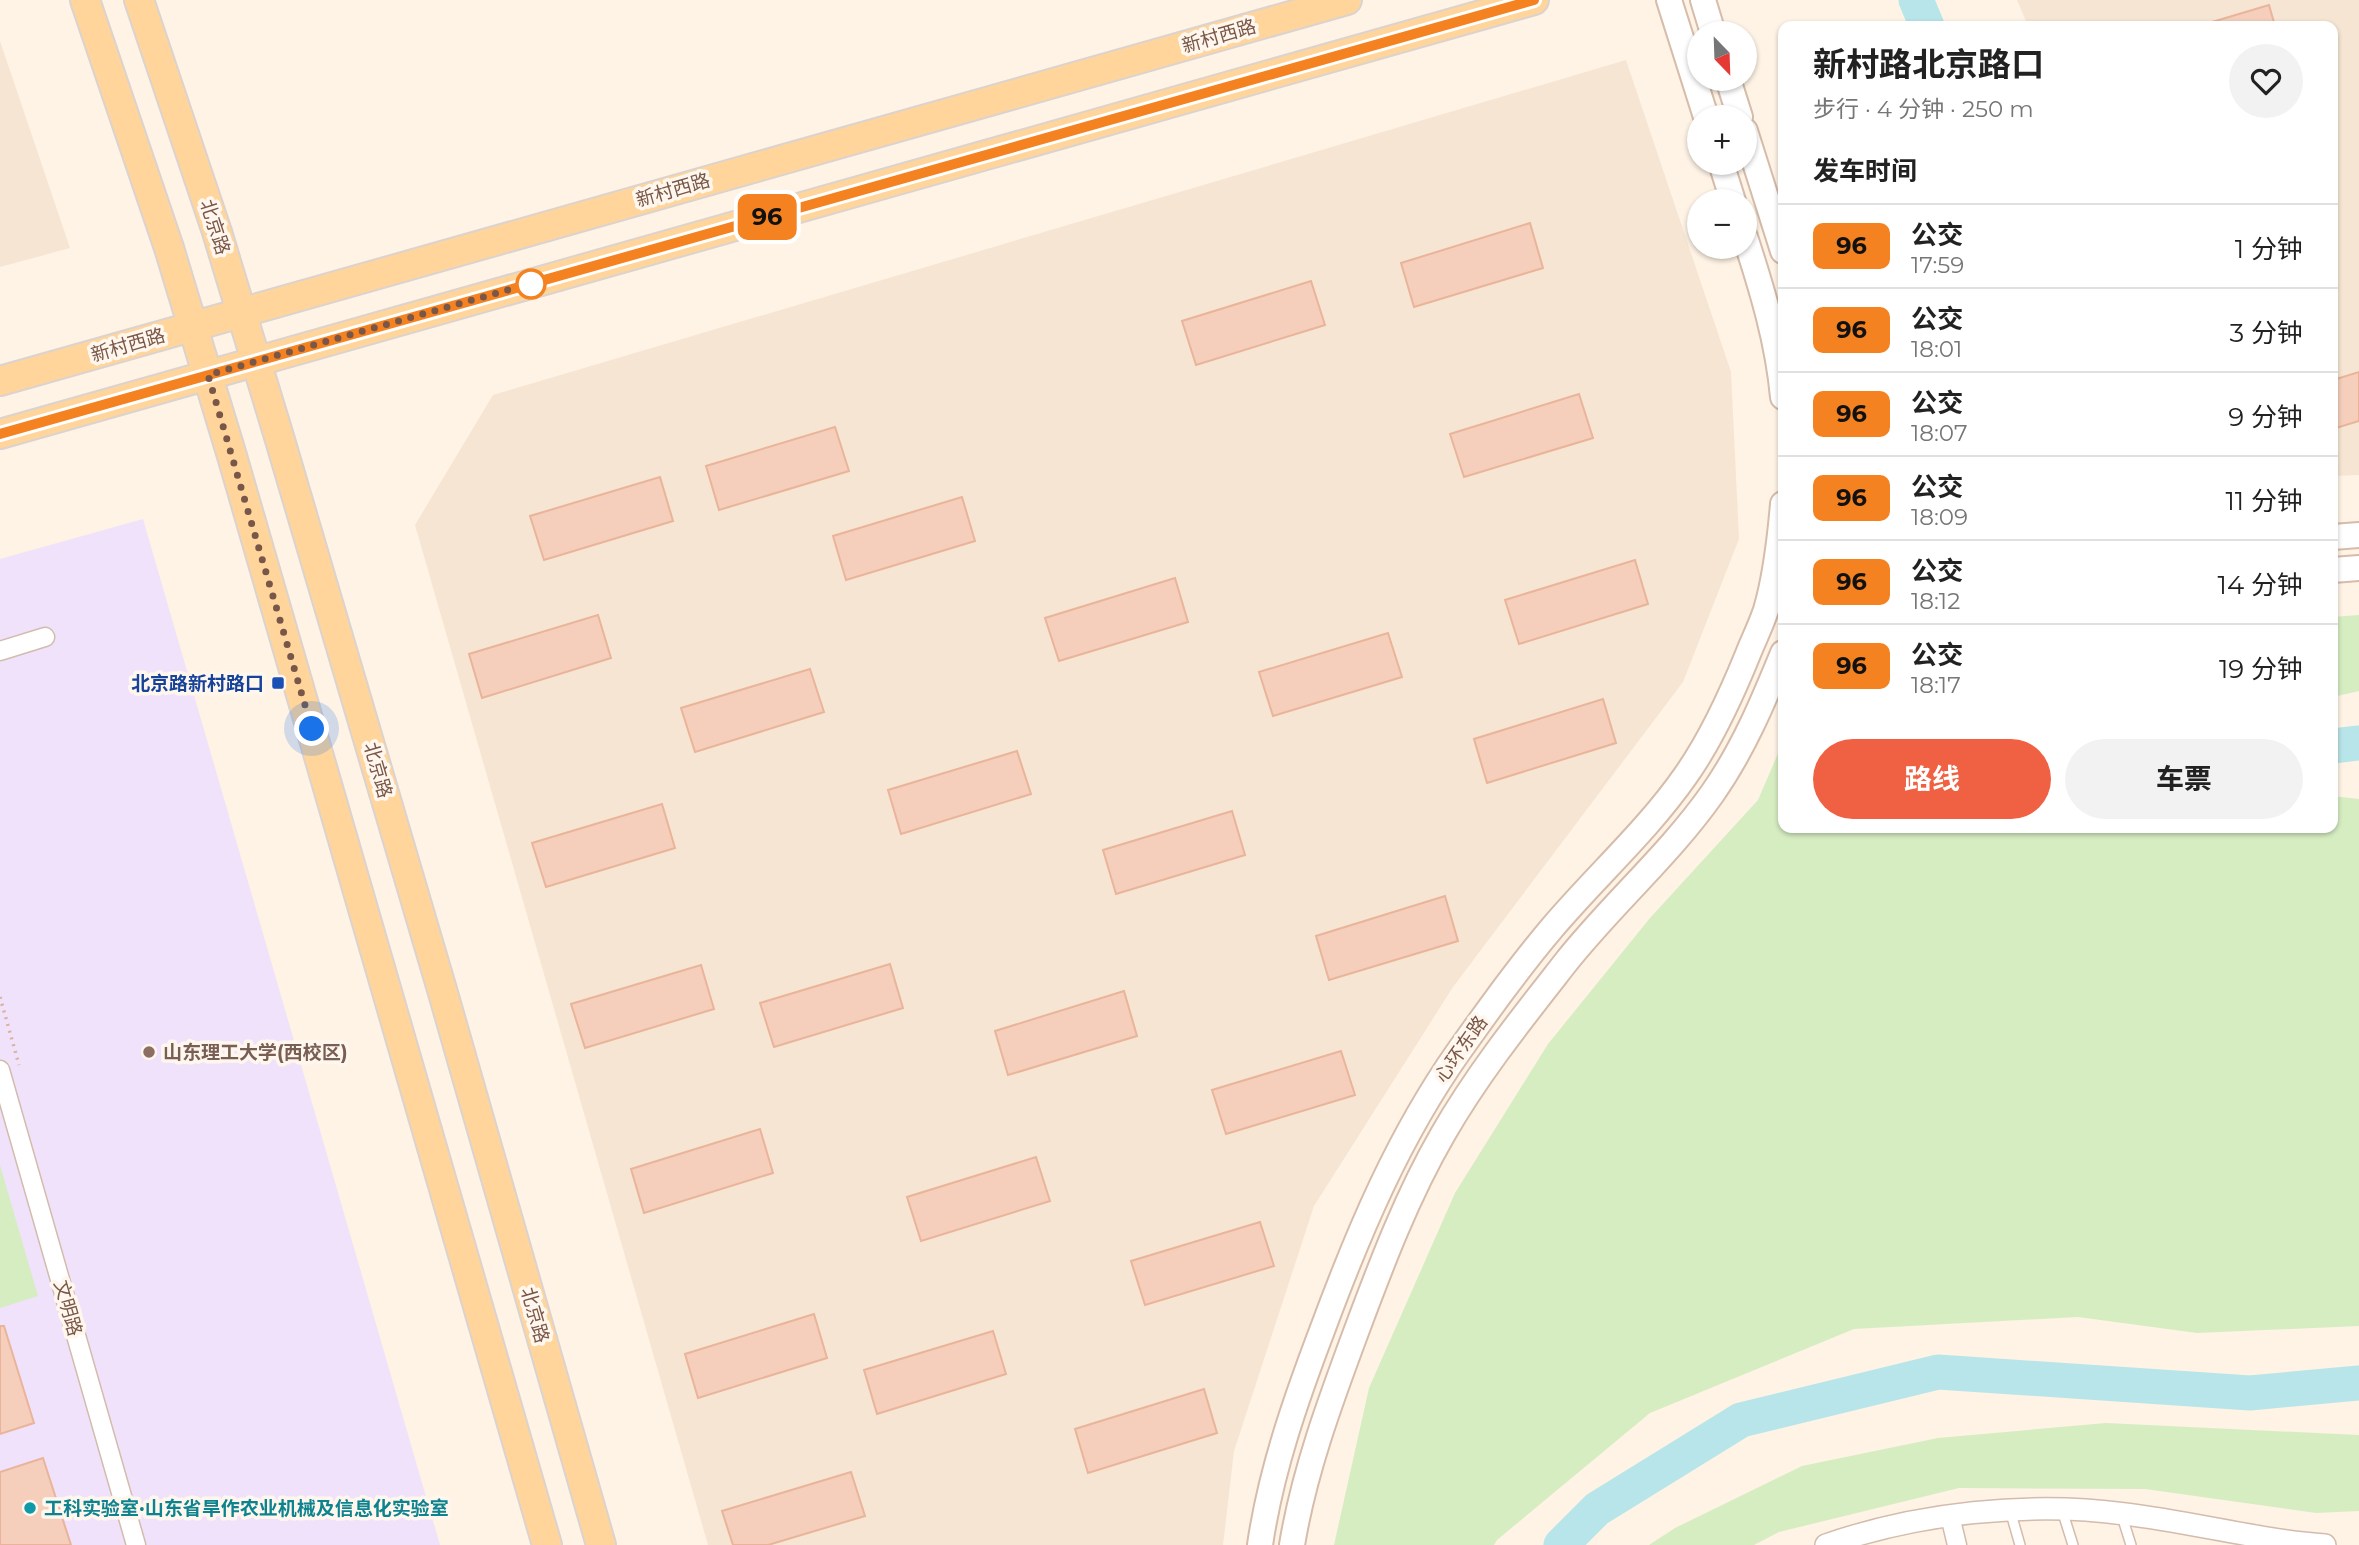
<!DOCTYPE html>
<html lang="zh">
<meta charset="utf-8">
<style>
body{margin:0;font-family:Montserrat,"Noto Sans SC",sans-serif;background:#f2f2f2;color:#222;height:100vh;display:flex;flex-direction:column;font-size:26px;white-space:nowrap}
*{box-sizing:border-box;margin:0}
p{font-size:23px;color:#767676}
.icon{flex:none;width:38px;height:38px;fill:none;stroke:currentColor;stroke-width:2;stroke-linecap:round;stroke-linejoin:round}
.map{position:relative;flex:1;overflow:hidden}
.side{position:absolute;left:1778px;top:21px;width:560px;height:812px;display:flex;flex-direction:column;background:#fff;border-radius:14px;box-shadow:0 2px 5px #0004}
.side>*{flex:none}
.badge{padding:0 14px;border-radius:10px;font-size:24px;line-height:46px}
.needle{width:46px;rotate:157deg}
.controls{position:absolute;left:1687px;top:21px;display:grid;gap:14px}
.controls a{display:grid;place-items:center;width:70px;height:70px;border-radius:50%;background:#fff;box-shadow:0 2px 5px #0004;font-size:35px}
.you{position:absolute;width:35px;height:35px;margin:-18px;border:5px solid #fff;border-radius:50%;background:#1a73e8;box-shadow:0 0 0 10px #1a73e833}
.map>.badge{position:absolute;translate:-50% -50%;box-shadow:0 0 0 4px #fff}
h2{padding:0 35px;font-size:26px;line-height:63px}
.round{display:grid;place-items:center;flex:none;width:74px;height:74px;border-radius:37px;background:#f2f2f2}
.overview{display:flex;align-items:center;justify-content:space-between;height:119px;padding:0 35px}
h1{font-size:33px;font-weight:700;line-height:52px}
.button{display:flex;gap:14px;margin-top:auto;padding:14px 35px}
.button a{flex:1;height:80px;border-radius:42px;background:#f06042;color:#fff;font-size:28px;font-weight:700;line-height:80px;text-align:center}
.button a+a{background:#f2f2f2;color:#222}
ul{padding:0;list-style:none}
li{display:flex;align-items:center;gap:21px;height:84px;padding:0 35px;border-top:2px solid #e0e0e0}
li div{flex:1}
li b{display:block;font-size:26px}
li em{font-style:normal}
li .badge{min-width:77px;font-weight:700;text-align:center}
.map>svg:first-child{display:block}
</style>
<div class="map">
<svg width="2359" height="1545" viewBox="0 0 2359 1545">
<rect width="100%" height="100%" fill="#fef3e5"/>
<path fill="#f6e5d3" d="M 2017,0 L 2359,0 L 2359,475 L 2333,476 L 2333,26 L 2028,26 Z
M 0,41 L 70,248 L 0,267 Z
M 1626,60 L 1731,372 L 1739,539 L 1683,682 L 1453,987 L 1314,1206 L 1234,1451 L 1223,1545 L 708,1545 L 415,525 L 493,395 Z"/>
<path fill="#f0e2fa" d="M 143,519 L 440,1545 L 0,1545 L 0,559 Z"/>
<path fill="#d6edc2" d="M 2359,615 L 2359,691 L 2333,697 L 2333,617 Z
M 1783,742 L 1783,828 L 2333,828 L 2333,796 L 2359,799 L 2359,1326 L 2197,1333 L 2078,1317 L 1854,1329 L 1650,1413 L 1497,1540 L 1494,1545 L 1334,1545 L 1369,1388 L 1455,1193 L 1548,1044 L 1650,918 L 1758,800 Z
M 0,1165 L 38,1296 L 0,1308 Z
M 2106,1423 L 2359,1435 L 2359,1511 L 2316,1513 L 2145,1489 L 1959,1488 L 1779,1532 L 1754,1545 L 1649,1545 L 1675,1528 L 1802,1466 L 1938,1438 Z"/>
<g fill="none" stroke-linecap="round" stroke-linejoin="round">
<path stroke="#b8e5e9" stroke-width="35" d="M 1916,0 L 1927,26
M 2333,746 L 2359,743
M 1561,1545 L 1597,1509 L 1741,1420 L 1938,1372 L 2250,1393 L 2359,1383"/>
</g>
<path fill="#f5cfbb" stroke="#e9b49a" stroke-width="2" d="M 2269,5 L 2275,26 L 2212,26 L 2212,22 Z
M 1530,223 L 1543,268 L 1414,307 L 1401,263 Z
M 1311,281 L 1325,325 L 1196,365 L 1182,321 Z
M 2359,372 L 2359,421 L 2333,429 L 2333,380 Z
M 1579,394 L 1593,438 L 1464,477 L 1450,434 Z
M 835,427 L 849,471 L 719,510 L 706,466 Z
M 660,477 L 673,521 L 544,560 L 530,516 Z
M 962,497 L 975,541 L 846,580 L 833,536 Z
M 1635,560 L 1648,604 L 1519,644 L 1505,600 Z
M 1175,578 L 1188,622 L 1059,661 L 1045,618 Z
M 598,615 L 611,658 L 482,698 L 469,654 Z
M 1388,633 L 1402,677 L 1273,716 L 1259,672 Z
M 810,669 L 824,712 L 695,752 L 681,708 Z
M 1603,699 L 1616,743 L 1487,783 L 1474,739 Z
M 1017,751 L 1031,794 L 901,834 L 888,790 Z
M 662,804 L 675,848 L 546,887 L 532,843 Z
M 1232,811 L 1245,855 L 1116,894 L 1103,850 Z
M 1445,896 L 1458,941 L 1329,980 L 1316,936 Z
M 890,964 L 903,1008 L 774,1047 L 760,1003 Z
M 701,965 L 714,1009 L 585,1048 L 571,1004 Z
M 1124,991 L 1137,1036 L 1008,1075 L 995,1031 Z
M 1341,1051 L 1355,1095 L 1226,1134 L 1212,1090 Z
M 760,1129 L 773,1173 L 644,1213 L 631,1169 Z
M 1036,1157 L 1050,1201 L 921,1241 L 907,1197 Z
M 1260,1222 L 1274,1266 L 1145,1305 L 1131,1261 Z
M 814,1314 L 827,1358 L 698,1398 L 685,1354 Z
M 0,1326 L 4,1326 L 34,1423 L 0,1434 Z
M 993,1331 L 1006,1374 L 877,1414 L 864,1370 Z
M 1204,1389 L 1217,1433 L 1088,1473 L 1075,1429 Z
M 43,1458 L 71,1545 L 0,1545 L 0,1472 Z
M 851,1472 L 865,1516 L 768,1545 L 733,1545 L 722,1511 Z"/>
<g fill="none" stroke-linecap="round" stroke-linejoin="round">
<g stroke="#d3bcad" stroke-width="12">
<path id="service" d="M 2010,1510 L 2020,1545
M 2062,1510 L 2073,1545
M 2121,1513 L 2131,1545"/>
</g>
<g stroke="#d3bcad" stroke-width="21">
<path id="minor" d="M 0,651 L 45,637
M 0,1070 L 136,1545
M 1950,1516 L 1957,1545"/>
</g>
<g stroke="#d3bcad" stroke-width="24">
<path id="tertiary" d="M 1826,1545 C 1917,1513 2029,1501 2125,1514 C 2192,1522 2257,1540 2325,1545"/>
</g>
<g stroke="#d6bcaa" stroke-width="28">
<path id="secondary" d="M 1669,0 L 1706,117
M 1703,0 L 1713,33
M 1728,79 L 1740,117
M 1745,131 L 1783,251
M 1721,163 L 1733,201
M 1745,237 C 1762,289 1778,342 1783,397
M 2333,537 L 2359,535
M 2333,570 L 2359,568
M 1260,1545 C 1271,1470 1296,1399 1323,1328 C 1359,1231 1399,1136 1459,1051 C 1489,1009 1519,967 1552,928 C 1596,876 1647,831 1686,775 C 1712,738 1731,696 1748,654 C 1754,639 1761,625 1766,610 C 1776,576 1780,539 1783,504
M 1292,1545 C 1304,1472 1330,1402 1356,1332 C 1381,1265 1407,1196 1443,1134 C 1478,1073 1523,1017 1566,962 C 1612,904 1669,855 1712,794 C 1743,750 1763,702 1783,653"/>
</g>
<g stroke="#dcd3cf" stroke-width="32">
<path id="primary" d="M 85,0 L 169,248 L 232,456 L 547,1545
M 139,0 L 217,232 L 280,440 L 443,993 L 601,1545
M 0,381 L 1347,0
M 0,434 L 1534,0"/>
</g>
<path stroke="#dbb29d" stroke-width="3.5" stroke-dasharray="2 5" stroke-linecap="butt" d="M 0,997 L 19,1065"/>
<use href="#service" stroke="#fff" stroke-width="9"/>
<use href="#minor" stroke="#fff" stroke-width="18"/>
<use href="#tertiary" stroke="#fff" stroke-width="21"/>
<use href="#secondary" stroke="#fff" stroke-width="24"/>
<use href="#primary" stroke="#ffd59b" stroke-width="28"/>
</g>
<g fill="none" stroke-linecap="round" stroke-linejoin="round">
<g stroke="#fff" stroke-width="16">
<path id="line" d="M 0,434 L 1534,0"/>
</g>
<use href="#line" stroke="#f58220" stroke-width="10"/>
<path stroke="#795748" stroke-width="7" stroke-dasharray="0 12.6" d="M 312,729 L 208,375 L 543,280 L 531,284"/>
</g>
<circle fill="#fff" stroke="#f58220" stroke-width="3.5" cx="531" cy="284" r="14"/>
<rect fill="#1a4fb4" stroke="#fff7ed" stroke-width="2.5" x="271" y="676" width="14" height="14" rx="3.5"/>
<circle fill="#8d6e63" stroke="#fff7ed" stroke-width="2.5" cx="149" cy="1052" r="7"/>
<circle fill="#0f9aa8" stroke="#fff7ed" stroke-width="2.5" cx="30" cy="1508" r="7"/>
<g text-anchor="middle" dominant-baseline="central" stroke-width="7" stroke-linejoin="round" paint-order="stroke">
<g font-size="19" fill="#795748" stroke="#fff7ed">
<text transform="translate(1219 36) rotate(-16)">新村西路</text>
<text transform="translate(673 190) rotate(-16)">新村西路</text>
<text transform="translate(215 227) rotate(72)">北京路</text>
<text transform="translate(128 345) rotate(-16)">新村西路</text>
<text transform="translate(378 770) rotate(74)">北京路</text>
<text transform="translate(1461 1049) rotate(-55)">心环东路</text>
<text transform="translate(68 1308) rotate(74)">文明路</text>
<text transform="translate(535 1315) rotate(74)">北京路</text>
</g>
<g font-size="19" font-weight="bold" fill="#164399" stroke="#fff7ed" text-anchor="end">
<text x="264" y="683">北京路新村路口</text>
</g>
<g font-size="19" font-weight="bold" fill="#785e54" stroke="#fff7ed" text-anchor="start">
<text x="163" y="1052">山东理工大学(西校区)</text>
</g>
<g font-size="19" font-weight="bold" fill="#0d838f" stroke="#fff7ed" text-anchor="start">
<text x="44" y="1508">工科实验室·山东省旱作农业机械及信息化实验室</text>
</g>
</g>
</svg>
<div class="controls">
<a><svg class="needle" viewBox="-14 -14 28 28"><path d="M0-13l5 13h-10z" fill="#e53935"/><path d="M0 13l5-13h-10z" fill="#767676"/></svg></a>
<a>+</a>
<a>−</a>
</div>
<div class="you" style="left:312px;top:729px"></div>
<b class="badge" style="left:767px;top:217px;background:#f58220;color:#111">96</b>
<section class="side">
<div class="overview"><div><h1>新村路北京路口</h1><p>步行 · 4 分钟 · 250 m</p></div><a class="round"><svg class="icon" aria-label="heart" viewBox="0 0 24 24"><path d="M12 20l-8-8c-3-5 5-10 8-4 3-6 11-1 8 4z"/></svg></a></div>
<h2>发车时间</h2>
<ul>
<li><span class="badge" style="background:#f58220;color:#111">96</span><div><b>公交</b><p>17:59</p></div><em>1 分钟</em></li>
<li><span class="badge" style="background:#f58220;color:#111">96</span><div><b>公交</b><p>18:01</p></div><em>3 分钟</em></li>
<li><span class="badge" style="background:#f58220;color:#111">96</span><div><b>公交</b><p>18:07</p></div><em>9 分钟</em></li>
<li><span class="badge" style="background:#f58220;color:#111">96</span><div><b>公交</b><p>18:09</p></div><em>11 分钟</em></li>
<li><span class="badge" style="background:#f58220;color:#111">96</span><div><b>公交</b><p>18:12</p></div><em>14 分钟</em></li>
<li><span class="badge" style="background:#f58220;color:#111">96</span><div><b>公交</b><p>18:17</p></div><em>19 分钟</em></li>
</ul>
<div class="button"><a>路线</a><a>车票</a></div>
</section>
</div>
